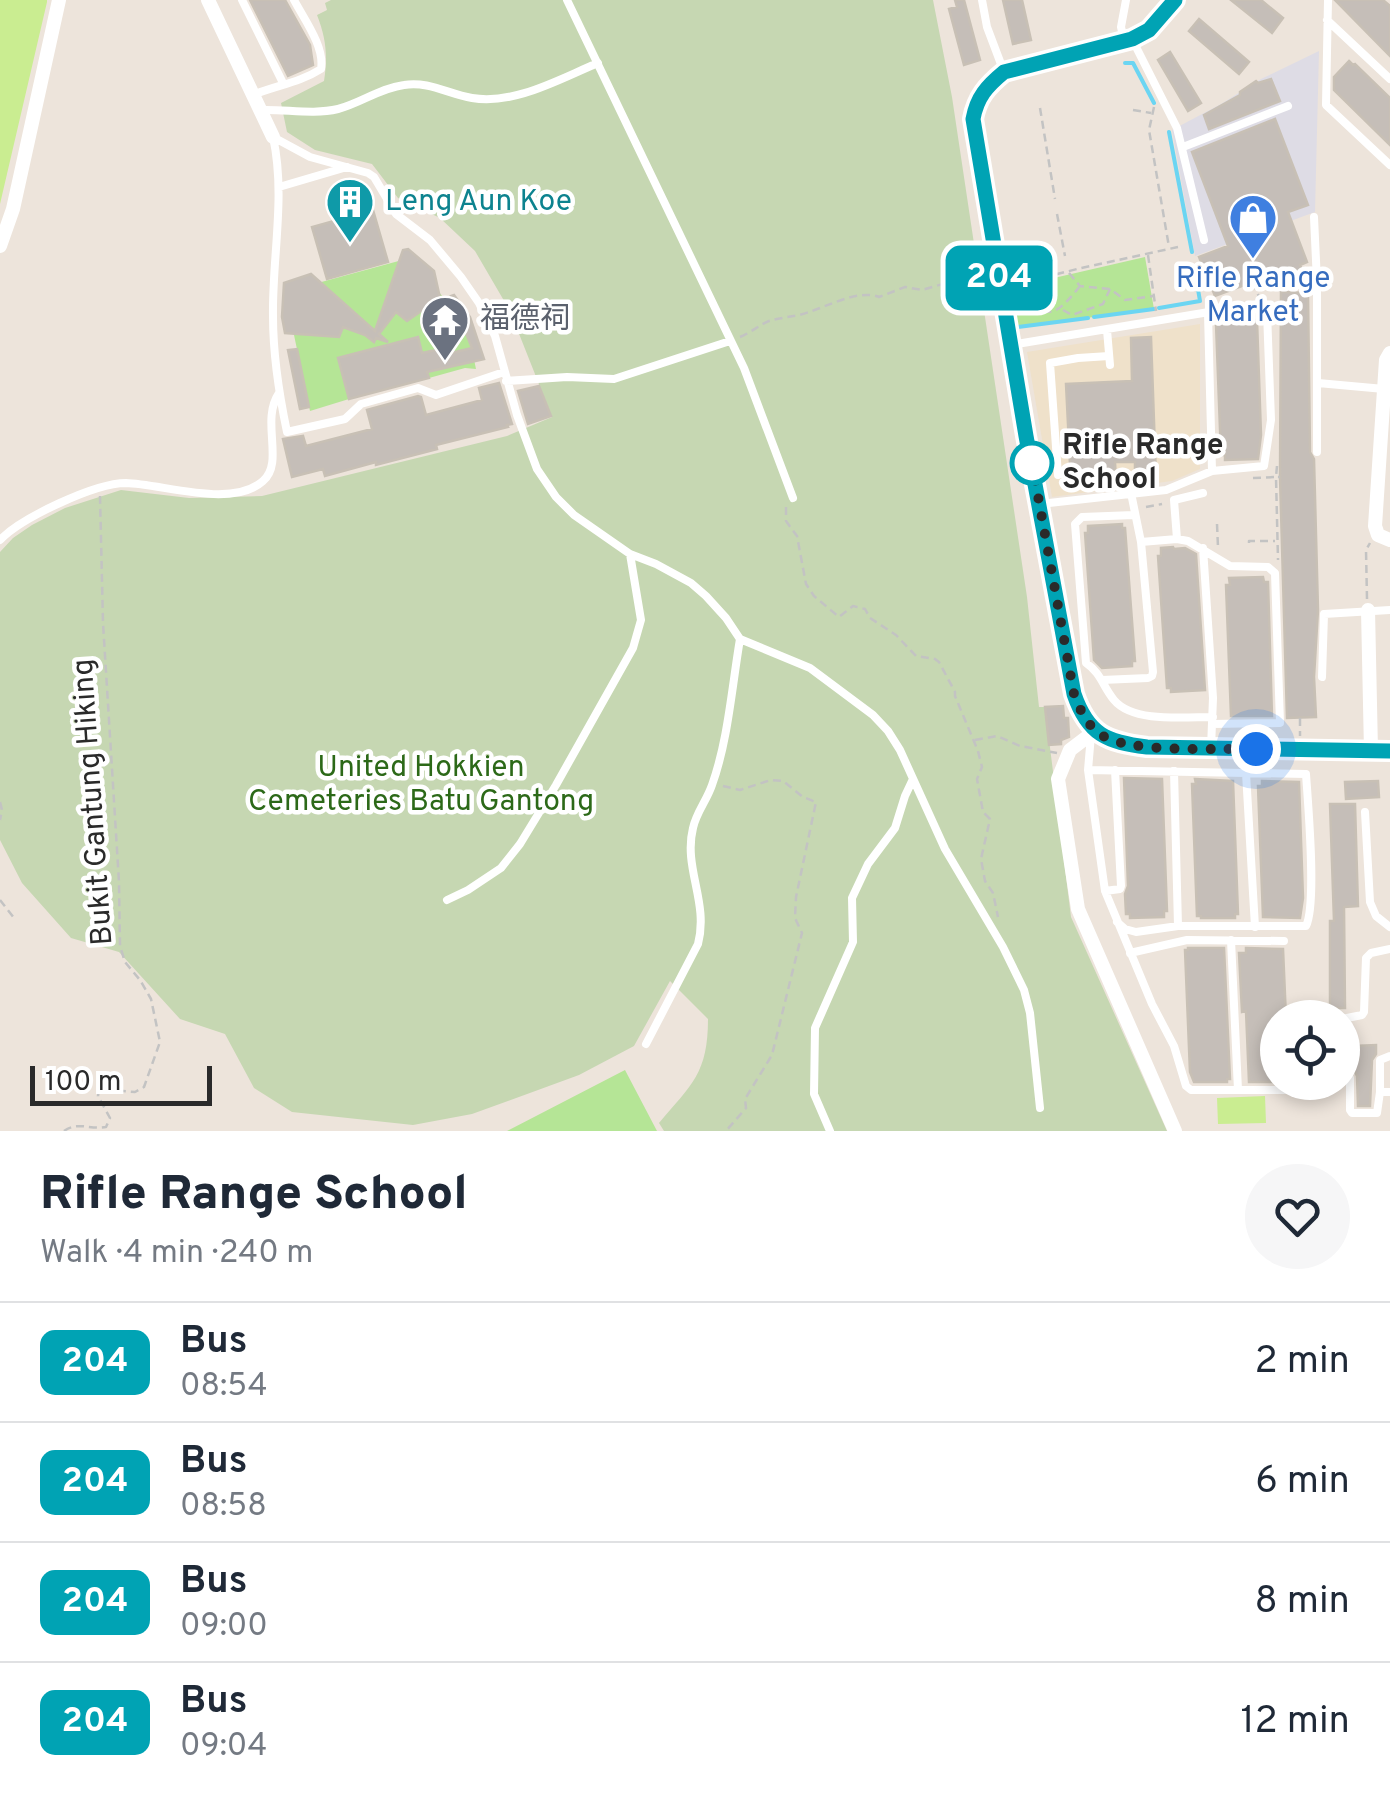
<!DOCTYPE html>
<meta charset="utf-8">
<style>
body{margin:0;font-family:Overpass,"Noto Sans SC",sans-serif;background:#f6f6f7;color:#1f2937;height:100vh;display:flex;flex-direction:column;font-size:38px;white-space:nowrap}
*{box-sizing:border-box;margin:0}
p{font-size:32px;color:#747a83}
.icon{flex:none;width:55px;height:55px;fill:none;stroke:currentColor;stroke-width:2;stroke-linecap:round;stroke-linejoin:round}
.map{position:relative;height:1131px;overflow:hidden}
.details{display:flex;flex-direction:column;background:#fff;flex:1}
.details>*{flex:none}
.badge{padding:0 20px;border-radius:15px;font-size:35px;line-height:65px}
.tools{position:absolute;left:1260px;top:1000px;display:grid;gap:20px}
.tools a{display:grid;place-items:center;width:100px;height:100px;border-radius:50%;background:#fff;box-shadow:0 5px 15px #0003;font-size:50px}
.scale{position:absolute;left:30px;bottom:25px;width:182px;box-sizing:border-box;padding-left:10px;border:5px solid #2a2a2a;border-top:0;font-size:28px;line-height:35px;white-space:nowrap;color:#2a2a2a;-webkit-text-stroke:8px #fff;paint-order:stroke}
.you{position:absolute;width:50px;height:50px;margin:-25px;border:8px solid #fff;border-radius:50%;background:#1a73e8;box-shadow:0 0 0 15px #1a73e833}
.map>.badge{position:absolute;translate:-50% -50%;box-shadow:0 0 0 5px #fff}
.round{display:grid;place-items:center;flex:none;width:105px;height:105px;border-radius:52px;background:#f6f6f7}
.summary{display:flex;align-items:center;justify-content:space-between;height:170px;padding:0 40px}
h1{font-size:48px;font-weight:800;line-height:75px}
ul{padding:0;list-style:none}
li{display:flex;align-items:center;gap:30px;height:120px;padding:0 40px;border-top:2px solid #e0e1e3}
li div{flex:1}
li b{display:block;font-size:38px}
li em{font-style:normal}
li .badge{min-width:110px;font-weight:700;text-align:center}
.map>svg:first-child{display:block}
</style>
<div class="map">
<svg width="1390" height="1131" viewBox="0 0 1390 1131">
<rect width="100%" height="100%" fill="#ede4db"/>
<path fill="#dedce5" d="M 1319,51 L 1315,212 L 1195,256 L 1172,130 L 1221,104 L 1261,79 Z"/>
<path fill="#efe1ca" d="M 1200,324 L 1200,469 L 1172,481 L 1052,497 L 1027,352 Z"/>
<path fill="#b5e596" d="M 1145,257 L 1154,309 L 1018,327 L 1011,289 L 1015,287 Z
M 406,259 C 441,291 468,320 476,369 L 465,368 L 429,378 L 418,338 L 349,399 L 310,411 L 290,316 L 292,290 Z
M 625,1070 L 657,1131 L 507,1131 Z"/>
<path fill="#c6d7b2" d="M 331,0 L 933,0 L 952,97 L 1027,597 L 1039,707 L 1045,707 L 1071,917 L 1167,1131 L 664,1131 L 659,1123 C 692,1084 708,1073 708,1019 L 670,981 L 634,1046 L 579,1075 L 472,1114 L 413,1125 L 292,1112 L 254,1088 L 225,1034 L 180,1019 L 119,952 L 71,938 L 22,883 L 0,840 L 0,552 L 13,538 L 32,525 L 65,508 L 121,490 L 189,498 L 262,496 L 507,436 L 552,417 L 510,311 L 475,251 L 440,218 L 398,198 L 372,164 L 315,150 L 287,132 L 281,103 L 324,81 C 328,56 326,38 317,15 L 327,10 L 325,3 Z"/>
<path fill="#caed91" d="M 0,0 L 47,0 L 47,2 L 0,204 Z
M 1265,1096 L 1266,1123 L 1218,1124 L 1217,1098 Z"/>
<g fill="none" stroke-linecap="round" stroke-linejoin="round">
<path stroke="#6bd5f2" stroke-width="4" d="M 1125,63 L 1133,63 L 1154,103
M 1169,132 L 1192,252
M 1159,308 L 1200,301 L 1195,272
M 1094,317 L 1154,309
M 1018,327 L 1088,318"/>
</g>
<path fill="#c5beb8" stroke="#c8c0b5" stroke-width="2.5" d="M 250,0 L 285,0 L 310,45 L 313,65 L 288,76 Z
M 955,0 L 964,0 L 980,60 L 964,65 L 949,9 L 957,7 Z
M 1003,0 L 1022,0 L 1031,40 L 1013,44 Z
M 1231,0 L 1261,0 L 1283,18 L 1272,33 Z
M 1335,0 L 1383,0 L 1390,6 L 1390,56 Z
M 1199,19 L 1249,62 L 1239,74 L 1189,31 Z
M 1170,52 L 1201,103 L 1188,111 L 1158,60 Z
M 1349,61 L 1353,65 L 1355,64 L 1390,98 L 1390,145 L 1334,90 L 1334,77 Z
M 1271,79 L 1280,101 L 1209,129 L 1204,115 L 1240,95 L 1240,92 L 1256,81 L 1258,83 Z
M 1275,119 L 1308,205 L 1288,212 L 1307,262 L 1300,265 L 1304,275 L 1280,283 L 1280,272 L 1215,296 L 1199,257 L 1228,246 L 1192,152 Z
M 373,210 L 388,262 L 327,279 L 312,227 Z
M 408,249 L 434,271 L 440,298 L 407,321 L 396,312 L 379,334 L 388,342 L 376,338 L 374,342 L 365,335 L 343,327 L 339,337 L 285,333 L 282,317 L 284,283 L 311,274 L 375,331 L 403,250 Z
M 1281,292 L 1308,293 L 1310,452 L 1314,459 L 1318,610 L 1314,677 L 1316,717 L 1287,718 L 1280,477 Z
M 454,295 L 470,317 L 484,359 L 427,372 L 429,378 L 349,399 L 338,358 L 418,337 L 422,353 L 450,347 L 451,353 L 472,348 L 451,296 Z
M 1254,316 L 1254,321 L 1257,320 L 1261,435 L 1258,459 L 1225,460 L 1225,455 L 1221,455 L 1216,324 L 1220,323 L 1220,318 Z
M 1151,337 L 1156,478 L 1135,478 L 1135,462 L 1115,462 L 1116,483 L 1071,485 L 1066,384 L 1132,381 L 1131,338 Z
M 297,349 L 309,407 L 300,409 L 288,350 Z
M 499,383 L 512,424 L 507,425 L 508,427 L 436,445 L 437,449 L 376,465 L 376,462 L 325,476 L 323,469 L 292,477 L 283,439 L 303,436 L 306,446 L 372,429 L 367,410 L 418,396 L 421,397 L 426,415 L 482,400 L 479,388 Z
M 539,386 L 551,416 L 528,424 L 518,391 Z
M 1122,524 L 1122,528 L 1125,528 L 1135,661 L 1132,661 L 1132,666 L 1102,668 L 1094,660 L 1085,533 L 1088,533 L 1088,526 Z
M 1173,547 L 1174,549 L 1185,548 L 1196,554 L 1205,690 L 1171,692 L 1171,688 L 1167,688 L 1158,556 L 1161,556 L 1161,548 Z
M 1263,577 L 1264,582 L 1268,582 L 1272,716 L 1231,716 L 1226,585 L 1230,585 L 1229,578 Z
M 1063,706 L 1064,718 L 1068,718 L 1069,737 L 1061,740 L 1061,744 L 1049,745 L 1045,707 Z
M 1124,778 L 1162,779 L 1167,911 L 1164,911 L 1164,917 L 1130,918 L 1130,914 L 1126,914 L 1125,894 L 1128,886 Z
M 1195,779 L 1233,781 L 1238,914 L 1235,914 L 1235,918 L 1201,918 L 1201,916 L 1197,916 L 1192,784 L 1196,784 Z
M 1262,781 L 1299,782 L 1303,898 L 1300,918 L 1263,917 L 1258,786 L 1262,786 Z
M 1378,781 L 1379,797 L 1346,799 L 1345,782 Z
M 1330,804 L 1355,804 L 1358,906 L 1344,907 L 1345,1008 L 1330,1008 L 1330,921 L 1334,921 Z
M 1188,948 L 1224,948 L 1230,1079 L 1227,1079 L 1227,1082 L 1194,1082 L 1190,1072 L 1185,950 L 1188,950 Z
M 1246,948 L 1283,949 L 1286,1018 L 1278,1018 L 1278,1082 L 1249,1082 L 1246,1011 L 1242,1012 L 1239,953 L 1246,953 Z
M 1376,1045 L 1376,1054 L 1372,1060 L 1370,1106 L 1358,1106 L 1357,1076 L 1355,1072 L 1342,1069 L 1342,1056 L 1354,1056 L 1353,1046 Z"/>
<g fill="none" stroke-linecap="round" stroke-linejoin="round">
<path stroke="#c3c3c3" stroke-width="2.5" stroke-dasharray="8 5" stroke-linecap="butt" d="M 1154,107 L 1149,130 L 1169,247
M 1040,108 L 1055,199
M 1133,110 L 1151,113
M 1057,214 L 1065,256
M 1148,255 L 1156,311
M 1069,273 L 1080,286 L 1110,289 L 1125,300 L 1154,296
M 1253,282 L 1259,297
M 1080,286 C 1050,324 1045,317 1014,285 L 1081,268 L 1178,247
M 1294,286 L 1307,283
M 1279,290 L 1280,290
M 1063,310 L 1072,315 L 1103,304 L 1110,289
M 740,337 C 752,332 759,325 769,321 C 781,317 796,317 809,312 C 828,306 859,289 879,297 L 905,287 L 922,290 L 984,272
M 1277,466 L 1276,477 L 1280,477
M 1253,478 L 1276,477 L 1278,560
M 786,507 L 786,521 L 797,536 L 806,584 L 814,596 L 839,617 L 853,606 L 865,609 L 870,618 L 896,635 L 916,656 L 935,659 L 939,662 L 955,692 L 955,696 L 978,751 L 982,767 L 977,779 L 983,812 L 990,819 L 981,859 L 985,881 L 993,893 L 998,917
M 1146,507 L 1162,504
M 1217,524 L 1218,547
M 1249,543 L 1249,541 L 1275,541
M 1367,599 L 1366,550 L 1370,543
M 1300,718 L 1300,736
M 975,740 L 997,736 L 1020,746 L 1057,753
M 723,786 L 740,790 L 771,780 L 783,781 L 803,797 L 816,802 L 796,897 L 795,918 L 802,933 L 772,1055 L 745,1099 L 746,1108 L 726,1131
M 0,802 L 2,810 L 0,820
M 0,900 L 14,918
M 64,1131 C 78,1121 90,1130 106,1127 L 110,1118 L 98,1096 L 99,1089 L 135,1092 L 144,1087 L 160,1042 L 151,999 L 140,980 L 125,962 L 120,946 L 119,882 L 103,623 L 100,496"/>
<path stroke="#fff" stroke-width="8" d="M 242,0 L 283,83
M 567,0 L 744,368 L 793,498
M 982,0 L 987,27 L 1004,72
M 1328,0 L 1326,105 L 1390,165
M 1327,20 L 1390,79
M 1132,39 L 1177,128 L 1204,240
M 1124,40 L 1121,27 L 1126,0
M 253,95 C 277,85 299,83 321,69 C 325,47 304,19 294,0
M 261,110 C 286,109 313,115 338,109 C 361,103 380,88 404,85 C 429,81 448,94 472,98 C 515,105 559,79 598,63
M 273,137 L 310,157 L 368,173 L 374,177 L 396,214 L 430,240 L 461,277 L 479,303 L 495,336 L 517,415 L 537,469 L 556,497 L 574,515 L 630,554 L 656,564 L 691,583 L 706,596 L 726,618 L 740,639 L 810,668 L 873,715 L 888,731 L 900,750 L 945,849 L 1003,947 L 1024,990 L 1030,1013 L 1040,1108
M 273,137 C 286,196 272,257 273,316 C 273,355 279,394 287,432 L 345,419 L 361,404 L 418,388 L 436,395 L 504,372
M 1183,147 L 1288,106
M 279,187 L 347,167
M 1314,217 L 1317,282 L 1317,452
M 1208,313 L 1212,471
M 1107,330 L 1110,365
M 1011,345 L 1233,308 L 1263,309 L 1267,312 L 1271,420 L 1264,466 L 1212,471 L 1166,490 L 1040,504
M 506,381 L 567,377 L 614,379 L 730,341
M 1318,383 L 1384,389
M 1058,475 L 1050,363 L 1078,358 L 1109,356
M 1134,515 L 1082,517 L 1075,524 L 1086,663 C 1101,673 1103,687 1114,700 C 1133,723 1185,717 1213,717
M 1177,539 L 1174,500 L 1203,493
M 0,540 C 21,518 95,483 126,483 C 163,484 232,509 263,481 C 285,462 260,421 279,393
M 1141,542 L 1177,539 L 1188,541 L 1230,566 L 1268,567 L 1275,573 L 1280,723 L 1212,724
M 1203,548 L 1213,698 L 1211,748
M 1322,677 L 1324,614 L 1390,610
M 1102,680 L 1148,678 L 1152,676 L 1153,672 L 1141,542 L 1131,493
M 1091,735 L 1088,770 L 1105,891 L 1152,1004 L 1174,1046 L 1186,1086 L 1191,1090 L 1295,1090
M 1088,770 L 1306,774 C 1308,804 1317,904 1306,926 L 1178,926 L 1136,932 L 1125,929 L 1117,922
M 1174,771 L 1178,926
M 1246,773 L 1255,927
M 1365,812 L 1370,902 L 1376,916 L 1390,927
M 1105,891 L 1120,889 L 1121,886 L 1115,770
M 447,900 L 468,890 L 501,868 L 520,844 L 556,785 L 633,648 L 641,620 L 630,554
M 1231,940 L 1238,1090
M 1130,953 L 1187,940 L 1284,941
M 1342,1019 L 1362,1015 L 1364,1012 L 1366,958 L 1371,953 L 1390,949
M 646,1044 L 698,944 C 709,902 683,868 693,828 C 696,813 707,800 712,785 C 728,741 732,686 740,639
M 1390,1056 L 1380,1060 L 1380,1092 L 1390,1092
M 1342,1076 L 1350,1078 L 1350,1110 L 1352,1113 L 1377,1113 L 1380,1092
M 830,1131 L 814,1094 L 815,1028 L 853,942 L 852,898 L 868,864 L 895,828 L 905,796 L 913,779"/>
<path stroke="#fff" stroke-width="14" d="M 208,0 L 273,137
M 0,246 L 13,209 L 59,0
M 1390,353 L 1386,360 L 1375,526 L 1378,535 L 1390,540
M 1368,610 L 1371,751
M 1095,731 L 1070,750 L 1058,779 L 1078,909 L 1175,1131"/>
<path stroke="#fff" stroke-width="18" d="M 1175,0 L 1149,30 L 1132,39 L 1005,72 C 987,85 977,97 973,119 L 1026,436 L 1075,695 C 1089,735 1107,742 1147,747 L 1390,751"/>
</g>
<g fill="none" stroke-linecap="round" stroke-linejoin="round">
<g stroke="#fff" stroke-width="22">
<path id="line" d="M 1175,0 L 1149,30 L 1132,39 L 1004,72 C 987,86 977,97 973,119 L 1026,436 L 1074,694 C 1088,735 1107,742 1147,747 L 1390,751"/>
</g>
<use href="#line" stroke="#00a3b4" stroke-width="15"/>
<path stroke="#2a2a2a" stroke-width="10" stroke-dasharray="0 18" d="M 1032,463 L 1074,694 C 1080,710 1087,725 1100,734 C 1126,754 1221,748 1256,749"/>
</g>
<defs>
<g id="building-pin" transform="scale(2.5)"><path d="M0 17L-7.5 6A9.5 9.5 0 1 1 7.5 6Z" fill="#0f9aa8" stroke="#fff"/><path d="M-4-6H4V6H1V3H-1V6H-4ZM-2.5-4.3h1.7v1.8h-1.7ZM.8-4.3h1.7v1.8H.8ZM-2.5-1h1.7V.8h-1.7ZM.8-1h1.7V.8H.8Z" fill="#fff"/></g>
<g id="shop-pin" transform="scale(2.5)"><path d="M0 17L-7.5 6A9.5 9.5 0 1 1 7.5 6Z" fill="#3f7fe0" stroke="#fff"/><path d="M-5-2.5h2.3a2.7 3.5 0 0 1 5.4 0H5L5.5 6h-11ZM-1.5-2.5h3a1.5 2.3 0 0 0-3 0Z" fill="#fff"/></g>
<g id="temple-pin" transform="scale(2.5)"><path d="M0 17L-7.5 6A9.5 9.5 0 1 1 7.5 6Z" fill="#6b7280" stroke="#fff"/><path d="M0-6L5-2H3V0L6.5 2.5H4V6H1.5V3h-3V6H-4V2.5H-6.5L-3 0V-2H-5Z" fill="#fff"/></g>
</defs>
<g fill-rule="evenodd">
<use href="#building-pin" x="350" y="202"/>
<use href="#shop-pin" x="1253" y="218"/>
<use href="#temple-pin" x="445" y="320"/>
</g>
<circle fill="#fff" stroke="#00a3b4" stroke-width="5" cx="1032" cy="463" r="20"/>
<g text-anchor="middle" dominant-baseline="central" stroke-width="9" stroke-linejoin="round" paint-order="stroke">
<g font-size="30" fill="#0d838f" stroke="#fff" text-anchor="start">
<text x="385" y="202">Leng Aun Koe</text>
</g>
<g font-size="30" fill="#366cbe" stroke="#fff">
<text x="1253" y="279">Rifle Range<tspan x="1253" dy="34">Market</tspan></text>
</g>
<g font-size="30" fill="#5b616d" stroke="#fff" text-anchor="start">
<text x="480" y="320">福德祠</text>
</g>
<g font-size="30" font-weight="bold" fill="#2a2a2a" stroke="#fff" text-anchor="start">
<text x="1062" y="446">Rifle Range<tspan x="1062" dy="34">School</tspan></text>
</g>
<g font-size="30" fill="#2c6918" stroke="#fff">
<text x="421" y="768">United Hokkien<tspan x="421" dy="34">Cemeteries Batu Gantong</tspan></text>
</g>
<g font-size="30" fill="#2a2a2a" stroke="#fff">
<text transform="translate(94 802) rotate(-94)">Bukit Gantung Hiking</text>
</g>
</g>
</svg>
<div class="tools">
<a><svg class="icon" aria-label="locate" viewBox="0 0 24 24"><circle cx="12" cy="12" r="6"/><path d="M12 2v4M12 18v4M2 12h4M18 12h4"/></svg></a>
</div>
<div class="scale">100 m</div>
<div class="you" style="left:1256px;top:749px"></div>
<b class="badge" style="left:999px;top:278px;background:#00a3b4;color:#fff">204</b>
</div>
<section class="details">
<div class="summary"><div><h1>Rifle Range School</h1><p>Walk · 4 min · 240 m</p></div><a class="round"><svg class="icon" aria-label="heart" viewBox="0 0 24 24"><path d="M12 20l-8-8c-3-5 5-10 8-4 3-6 11-1 8 4z"/></svg></a></div>
<ul>
<li><span class="badge" style="background:#00a3b4;color:#fff">204</span><div><b>Bus</b><p>08:54</p></div><em>2 min</em></li>
<li><span class="badge" style="background:#00a3b4;color:#fff">204</span><div><b>Bus</b><p>08:58</p></div><em>6 min</em></li>
<li><span class="badge" style="background:#00a3b4;color:#fff">204</span><div><b>Bus</b><p>09:00</p></div><em>8 min</em></li>
<li><span class="badge" style="background:#00a3b4;color:#fff">204</span><div><b>Bus</b><p>09:04</p></div><em>12 min</em></li>
</ul>
</section>
